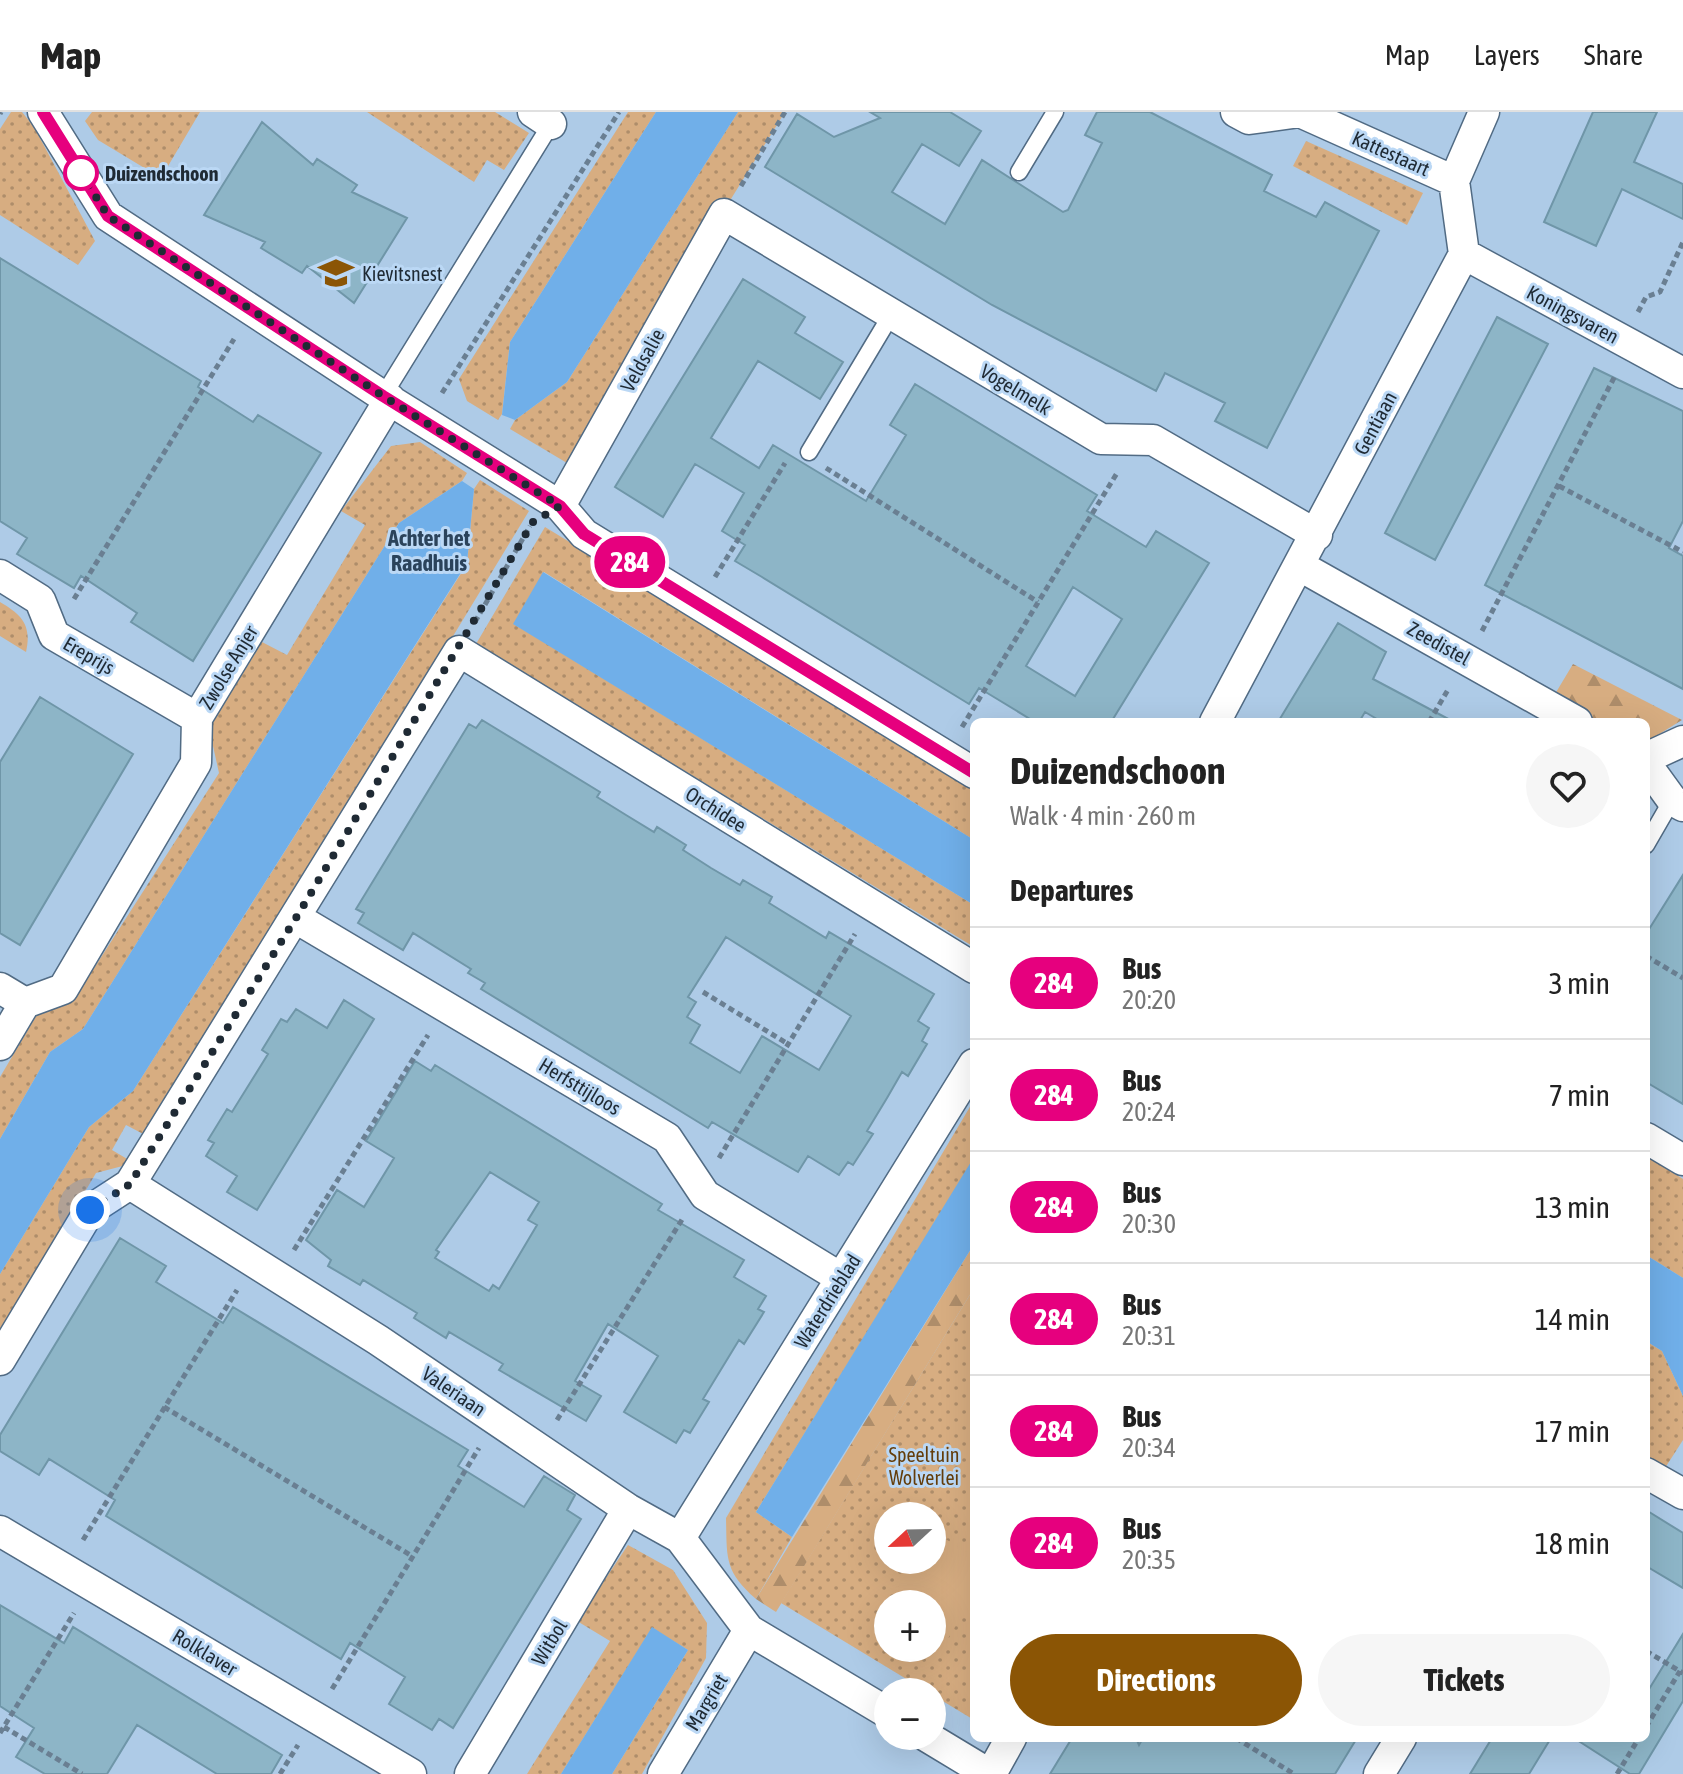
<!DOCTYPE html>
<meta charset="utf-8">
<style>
body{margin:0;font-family:"Asap Condensed",sans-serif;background:#f6f6f6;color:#222;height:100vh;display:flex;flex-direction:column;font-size:30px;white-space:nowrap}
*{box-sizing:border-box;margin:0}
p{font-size:26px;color:#767676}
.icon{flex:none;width:44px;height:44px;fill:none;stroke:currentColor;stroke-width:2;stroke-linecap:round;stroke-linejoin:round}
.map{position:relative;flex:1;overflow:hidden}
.details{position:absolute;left:970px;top:606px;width:680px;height:1024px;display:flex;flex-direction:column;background:#fff;border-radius:12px;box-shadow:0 8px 32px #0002}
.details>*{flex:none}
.badge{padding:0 16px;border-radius:26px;font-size:28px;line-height:52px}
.needle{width:52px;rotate:248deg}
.fabs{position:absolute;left:874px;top:1390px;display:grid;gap:16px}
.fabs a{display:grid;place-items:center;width:72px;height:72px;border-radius:50%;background:#fff;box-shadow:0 8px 32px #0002;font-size:40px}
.you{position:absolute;width:40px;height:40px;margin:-20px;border:6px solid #fff;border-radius:50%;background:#1a73e8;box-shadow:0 0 0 12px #1a73e833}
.map>.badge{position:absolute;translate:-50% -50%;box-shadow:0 0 0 4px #fff}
h2{padding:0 40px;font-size:30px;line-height:72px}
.round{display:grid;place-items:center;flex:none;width:84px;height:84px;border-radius:42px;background:#f6f6f6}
.summary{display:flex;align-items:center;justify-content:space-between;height:136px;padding:0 40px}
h1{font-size:38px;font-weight:700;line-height:60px}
.primary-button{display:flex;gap:16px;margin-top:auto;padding:16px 40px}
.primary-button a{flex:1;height:92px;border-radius:48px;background:#8b5505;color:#fff;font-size:32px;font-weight:700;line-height:92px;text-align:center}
.primary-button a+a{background:#f6f6f6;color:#222}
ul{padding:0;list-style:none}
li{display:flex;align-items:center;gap:24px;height:112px;padding:0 40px;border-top:2px solid #e0e0e0}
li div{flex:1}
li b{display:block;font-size:30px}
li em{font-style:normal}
li .badge{min-width:88px;font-weight:700;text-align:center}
header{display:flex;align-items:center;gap:48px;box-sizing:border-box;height:112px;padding:0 40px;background:#fff;border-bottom:2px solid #e0e0e0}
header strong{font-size:38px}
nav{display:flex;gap:44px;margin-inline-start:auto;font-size:28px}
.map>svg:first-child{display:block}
</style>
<header>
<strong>Map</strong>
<nav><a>Map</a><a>Layers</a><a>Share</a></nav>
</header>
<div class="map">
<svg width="1683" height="1662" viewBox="0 0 1683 1662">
<defs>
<pattern id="grass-dots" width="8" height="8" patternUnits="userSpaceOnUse" patternTransform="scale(2)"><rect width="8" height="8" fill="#d7ad81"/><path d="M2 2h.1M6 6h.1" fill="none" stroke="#ae8d6a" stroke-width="1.8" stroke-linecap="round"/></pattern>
<pattern id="forest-firs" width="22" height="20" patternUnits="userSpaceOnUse" patternTransform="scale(2)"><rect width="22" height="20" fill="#d7ad81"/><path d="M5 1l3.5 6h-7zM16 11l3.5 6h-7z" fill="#ae8d6a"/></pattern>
</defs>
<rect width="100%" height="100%" fill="#aecbe7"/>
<path fill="url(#grass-dots)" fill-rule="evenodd" d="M 11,0 L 22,0 L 34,15 L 95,129 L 78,153 L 0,103 L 0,17 Z
M 92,0 L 200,0 L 161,66 L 98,28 L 85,9 Z
M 367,0 L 495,0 L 529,21 L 504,58 L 487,48 L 474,70 Z
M 628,0 L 656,0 L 510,230 L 502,302 L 498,308 L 467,289 L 459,267 Z
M 738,0 L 785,0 L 567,351 L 510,317 L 515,308 L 567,270 Z
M 1306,29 L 1423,81 L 1407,113 L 1293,54 Z
M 420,330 L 467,361 L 462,369 L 399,411 L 83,917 L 50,940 L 0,1027 L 0,965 L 38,901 L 73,889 L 219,661 L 209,616 L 262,530 L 287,543 L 365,413 L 341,399 L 391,334 Z
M 480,368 L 529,399 L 149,1025 L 126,1013 L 112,1038 L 134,1051 L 96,1061 L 0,1224 L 0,1162 L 89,1015 L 133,979 L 467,452 L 474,377 Z
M 545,415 L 974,677 L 974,728 L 544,460 L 514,512 L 974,793 L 974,835 L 476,532 Z
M 0,490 C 22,503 32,513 26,540 L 0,524 Z
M 974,988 L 974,1047 L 756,1400 L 792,1425 L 756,1487 C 724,1459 727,1446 726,1406 Z
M 1646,1043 L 1683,1067 L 1683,1166 L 1646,1143 Z
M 974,1176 L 974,1608 L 781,1491 ZM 888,1404 L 932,1404 L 932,1448 L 888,1448 ZM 888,1492 L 932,1492 L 932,1536 L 888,1536 Z
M 1646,1229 L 1662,1239 L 1683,1284 L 1683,1328 L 1665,1356 L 1646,1343 Z
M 628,1433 L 673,1458 L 707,1511 L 706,1546 L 642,1662 L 612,1662 L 688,1538 L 652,1516 L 561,1662 L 527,1662 L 610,1529 L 577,1509 Z"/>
<path fill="url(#forest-firs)" d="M 1573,552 L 1682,608 L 1648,629 L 1646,610 L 1599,610 L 1555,582 Z
M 974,1132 L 974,1176 L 776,1500 L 756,1487 Z"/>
<path fill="#d7ad81" d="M 932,1419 L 974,1444 L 974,1483 L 940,1540 L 932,1535 L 932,1492 L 888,1492 L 888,1509 L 881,1504 L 914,1448 L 932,1448 Z"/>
<path fill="#70afe9" d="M 656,0 L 738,0 L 567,270 L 515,308 L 502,303 L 510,230 Z
M 462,369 L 474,377 L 467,451 L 133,979 L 89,1015 L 0,1162 L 0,1027 L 50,940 L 83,917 L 399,411 Z
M 543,460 L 974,728 L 974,793 L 513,512 Z
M 974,1045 L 974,1132 L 792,1425 L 756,1400 Z
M 1646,1143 L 1683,1166 L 1683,1284 L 1662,1239 L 1646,1229 Z
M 652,1515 L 688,1538 L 612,1662 L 561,1662 Z"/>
<path fill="#8db5c7" stroke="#6f96a8" stroke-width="2" fill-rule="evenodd" d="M 870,0 L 950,0 L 981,19 L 959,54 L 922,32 L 892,80 L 945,112 L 982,48 L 1063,100 L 1068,98 L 1102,31 L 1085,23 L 1097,0 L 1150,0 L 1272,63 L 1264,79 L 1316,105 L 1325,90 L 1379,119 L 1267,336 L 1215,309 L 1225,291 L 1165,261 L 1156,279 L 992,193 L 765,55 L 797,2 L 834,25 L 880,6 Z
M 1593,0 L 1657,0 L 1634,50 L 1683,72 L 1683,107 L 1622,77 L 1596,134 L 1544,110 Z
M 262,10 L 313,53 L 317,47 L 357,73 L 352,80 L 407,106 L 354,191 L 307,154 L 302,161 L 261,136 L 265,130 L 204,103 Z
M 0,146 L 201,269 L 198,275 L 253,310 L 258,303 L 321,341 L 193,549 L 131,510 L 137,501 L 81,464 L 74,476 L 17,442 L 27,426 L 0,409 Z
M 743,167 L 805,205 L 795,221 L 843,250 L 820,287 L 758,249 L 711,326 L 759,356 L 773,333 L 866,389 L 906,323 L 890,313 L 915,272 L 1097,383 L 1087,399 L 1146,435 L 1156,419 L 1209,451 L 1113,607 L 1117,610 L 1035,610 L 979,576 L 969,592 L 762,465 L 735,449 L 745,433 L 722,419 L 744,381 L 695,352 L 663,405 L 615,375 ZM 1073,475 L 1122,507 L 1075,584 L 1026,554 Z
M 1497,205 L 1548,232 L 1435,448 L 1385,421 Z
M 1594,256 L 1683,299 L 1683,409 L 1669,436 L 1683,444 L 1683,577 L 1485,473 Z
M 1338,511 L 1386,540 L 1373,567 L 1454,610 L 1382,610 L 1365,600 L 1359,610 L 1278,610 Z
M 40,585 L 133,642 L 20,833 L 0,821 L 0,650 Z
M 482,608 L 600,680 L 597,685 L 626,703 L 654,720 L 657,715 L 686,733 L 683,738 L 711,756 L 740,773 L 743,768 L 772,785 L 769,791 L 826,826 L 829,820 L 934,882 L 918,909 L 929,916 L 922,929 L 927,932 L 908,964 L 902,960 L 887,986 L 867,1019 L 873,1022 L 853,1053 L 848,1050 L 839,1063 L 808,1044 L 798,1060 L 712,1010 L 708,1016 L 481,877 L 485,871 L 468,861 L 471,857 L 413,821 L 403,838 L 358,811 L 364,801 L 356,797 L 469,612 L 476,616 ZM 726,825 L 851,904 L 819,958 L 762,924 L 740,961 L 690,931 L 700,913 L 687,905 L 696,890 L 688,885 Z
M 1683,763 L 1683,992 L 1646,970 L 1646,822 Z
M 344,888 L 374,907 L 257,1098 L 227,1080 L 237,1064 L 206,1044 L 214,1031 L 208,1028 L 227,997 L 232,1000 L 268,942 L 262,938 L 281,907 L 287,910 L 296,897 L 327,916 Z
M 415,949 L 431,959 L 435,953 L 662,1092 L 658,1098 L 744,1148 L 734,1165 L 766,1184 L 758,1197 L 764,1200 L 744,1232 L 739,1228 L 703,1287 L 709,1290 L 690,1321 L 684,1318 L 676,1331 L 624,1300 L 658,1244 L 608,1212 L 575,1269 L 601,1284 L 586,1309 L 499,1258 L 503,1252 L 449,1220 L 446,1226 L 414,1206 L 417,1201 L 394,1187 L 363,1168 L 360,1173 L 328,1154 L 331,1148 L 306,1128 L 337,1078 L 364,1095 L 394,1046 L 366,1029 ZM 490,1060 L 539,1090 L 528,1108 L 537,1113 L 499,1177 L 493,1173 L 489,1179 L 435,1146 L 439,1140 L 436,1138 Z
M 120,1126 L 166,1154 L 156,1170 L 223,1211 L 233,1195 L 468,1338 L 458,1354 L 524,1395 L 544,1364 L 575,1383 L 567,1398 L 581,1407 L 453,1616 L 439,1607 L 432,1618 L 389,1592 L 405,1565 L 350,1531 L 341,1547 L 106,1404 L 115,1388 L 49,1347 L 39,1363 L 0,1339 L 0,1323 Z
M 1646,1398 L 1683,1421 L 1683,1476 L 1646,1454 Z
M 0,1493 L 64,1531 L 73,1515 L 282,1643 L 271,1662 L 217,1662 L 137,1613 L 107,1662 L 45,1662 L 16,1645 L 34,1616 L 0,1594 Z
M 1683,1522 L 1683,1589 L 1639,1662 L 1630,1662 L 1574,1626 L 1646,1626 L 1646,1582 Z
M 1072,1626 L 1136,1626 L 1139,1633 L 1143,1626 L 1357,1626 L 1335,1662 L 1050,1662 Z
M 1492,1626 L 1551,1626 L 1529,1662 L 1470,1662 Z"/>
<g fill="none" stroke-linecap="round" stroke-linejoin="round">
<g stroke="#516b84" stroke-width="19">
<path id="service" d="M 1019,60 L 1055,0
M 383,284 L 551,12
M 809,340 L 891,203
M 1646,733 L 1672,688"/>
</g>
<g stroke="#516b84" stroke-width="33">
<path id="minor" d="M 43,0 L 108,104 L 383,284 L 560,394 L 584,422 L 974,661
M 533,0 L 551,12
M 1236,0 L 1249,7 L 1300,0 L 1454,69
M 1464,142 L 1683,261
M 560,394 L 724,102 L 1101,327 L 1153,328 L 1317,423
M 1300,454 L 1577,610
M 0,463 L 40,488 L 54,523 L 197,606
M 1215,610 L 1464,142 L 1454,69 L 1484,0
M 1646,646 L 1683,629
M 1646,652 L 1672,688 L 1683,694
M 296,806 L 667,1026 L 705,1083 L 841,1166
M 0,876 L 25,891
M 0,933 L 25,891 L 63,877 L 196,651 L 197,606 L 390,287
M 1646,1026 L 1683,1048
M 130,1072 L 378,1228 L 628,1397 L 680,1426 L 749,1518 L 888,1601
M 0,1248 L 90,1098 L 130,1072 L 459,539 L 974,856
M 1646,1361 L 1683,1382
M 0,1419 L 411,1662
M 680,1426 L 974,952
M 926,1624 L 989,1662
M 470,1662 L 628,1397
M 663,1662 L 749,1518
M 991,1662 L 1011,1626
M 1379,1662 L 1401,1626"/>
</g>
<path stroke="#6a7f92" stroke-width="5" stroke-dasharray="6 4" stroke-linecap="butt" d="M 0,2 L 1,0
M 741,74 L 785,0
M 1638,200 L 1646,185 L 1660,180 L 1683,130
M 442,281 L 619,0
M 826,356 L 1038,490
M 1559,374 L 1683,440
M 715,465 L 785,351
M 74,487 L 234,227
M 475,510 L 530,414
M 1482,519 L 1616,262
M 1429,610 L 1449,576
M 962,615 L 1117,361
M 1646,844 L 1683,866
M 703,880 L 788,932
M 719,1046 L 855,822
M 294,1138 L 428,923
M 164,1295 L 412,1444
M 557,1308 L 683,1106
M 83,1428 L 237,1178
M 1646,1539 L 1683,1561
M 332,1577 L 479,1336
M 4,1615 L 82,1662
M 1646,1615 L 1680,1559
M 0,1621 L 74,1501
M 1236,1626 L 1294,1662
M 280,1662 L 298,1633
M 1617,1662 L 1639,1626"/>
<use href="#service" stroke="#fff" stroke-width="16"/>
<use href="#minor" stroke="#fff" stroke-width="30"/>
</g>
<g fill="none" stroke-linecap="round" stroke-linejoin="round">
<g stroke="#fff" stroke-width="18">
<path id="line" d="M 43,0 L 108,104 L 383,284 L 560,394 L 584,422 L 974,661"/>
</g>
<use href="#line" stroke="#e6007e" stroke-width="12"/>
<path stroke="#1f2a34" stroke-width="8" stroke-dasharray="0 14.4" d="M 81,61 L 108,104 L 383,284 L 560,394 L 533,410 L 296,806 L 130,1072 L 90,1098"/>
</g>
<defs>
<g id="school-bare" transform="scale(2.76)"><path d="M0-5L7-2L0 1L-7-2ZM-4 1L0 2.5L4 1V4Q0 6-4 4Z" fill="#8b5505" stroke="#bbd8f5" stroke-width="2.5" paint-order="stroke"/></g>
</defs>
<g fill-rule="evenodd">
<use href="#school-bare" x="336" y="161"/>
</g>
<circle fill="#fff" stroke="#e6007e" stroke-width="4" cx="81" cy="61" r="16"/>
<g text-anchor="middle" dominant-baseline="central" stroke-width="6" stroke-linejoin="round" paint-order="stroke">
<g font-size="20" fill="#1f2a34" stroke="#bbd8f5">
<text transform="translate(1391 41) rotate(24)">Kattestaart</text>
<text transform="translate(1573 202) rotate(28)">Koningsvaren</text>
<text transform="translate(642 248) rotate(-61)">Veldsalie</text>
<text transform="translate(1016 277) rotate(31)">Vogelmelk</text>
<text transform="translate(1375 311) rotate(-62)">Gentiaan</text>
<text transform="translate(1439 531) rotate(29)">Zeedistel</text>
<text transform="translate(89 543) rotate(30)">Ereprijs</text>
<text transform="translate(228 555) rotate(-59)">Zwolse Anjer</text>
<text transform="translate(716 697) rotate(32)">Orchidee</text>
<text transform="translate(580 974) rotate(31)">Herfsttijloos</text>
<text transform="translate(827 1189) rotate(-58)">Waterdrieblad</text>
<text transform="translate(454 1279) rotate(34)">Valeriaan</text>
<text transform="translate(549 1530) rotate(-59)">Witbol</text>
<text transform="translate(205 1540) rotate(31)">Rolklaver</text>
<text transform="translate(706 1590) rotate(-59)">Margriet</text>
</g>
<g font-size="20" font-weight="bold" fill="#1f2a34" stroke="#bbd8f5" text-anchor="start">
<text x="105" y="61">Duizendschoon</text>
</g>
<g font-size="20" fill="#1f2a34" stroke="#bbd8f5" text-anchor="start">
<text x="362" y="161">Kievitsnest</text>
</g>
<g font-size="20" fill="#643d0a" stroke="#bbd8f5">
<text x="924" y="1342">Speeltuin<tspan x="924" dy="23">Wolverlei</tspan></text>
</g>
<g font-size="22" font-weight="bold" fill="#2b435b" stroke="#bbd8f5">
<text x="429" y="426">Achter het<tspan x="429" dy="25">Raadhuis</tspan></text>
</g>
</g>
</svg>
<div class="fabs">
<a><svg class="needle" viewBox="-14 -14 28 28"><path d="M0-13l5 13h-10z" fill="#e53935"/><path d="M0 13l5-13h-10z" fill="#767676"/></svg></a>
<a>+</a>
<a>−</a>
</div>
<div class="you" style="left:90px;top:1098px"></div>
<b class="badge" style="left:630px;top:450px;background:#e6007e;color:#fff">284</b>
<section class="details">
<div class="summary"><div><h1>Duizendschoon</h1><p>Walk · 4 min · 260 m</p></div><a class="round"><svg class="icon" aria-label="heart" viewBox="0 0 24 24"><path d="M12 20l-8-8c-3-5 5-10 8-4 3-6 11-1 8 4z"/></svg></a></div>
<h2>Departures</h2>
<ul>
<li><span class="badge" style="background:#e6007e;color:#fff">284</span><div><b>Bus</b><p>20:20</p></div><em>3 min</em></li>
<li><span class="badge" style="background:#e6007e;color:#fff">284</span><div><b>Bus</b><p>20:24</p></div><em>7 min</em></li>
<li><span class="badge" style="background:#e6007e;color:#fff">284</span><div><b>Bus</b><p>20:30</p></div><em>13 min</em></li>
<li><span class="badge" style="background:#e6007e;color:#fff">284</span><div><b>Bus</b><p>20:31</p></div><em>14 min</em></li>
<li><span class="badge" style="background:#e6007e;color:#fff">284</span><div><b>Bus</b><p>20:34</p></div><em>17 min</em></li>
<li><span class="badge" style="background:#e6007e;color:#fff">284</span><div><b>Bus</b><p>20:35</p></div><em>18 min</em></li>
</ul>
<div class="primary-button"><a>Directions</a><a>Tickets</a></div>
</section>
</div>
